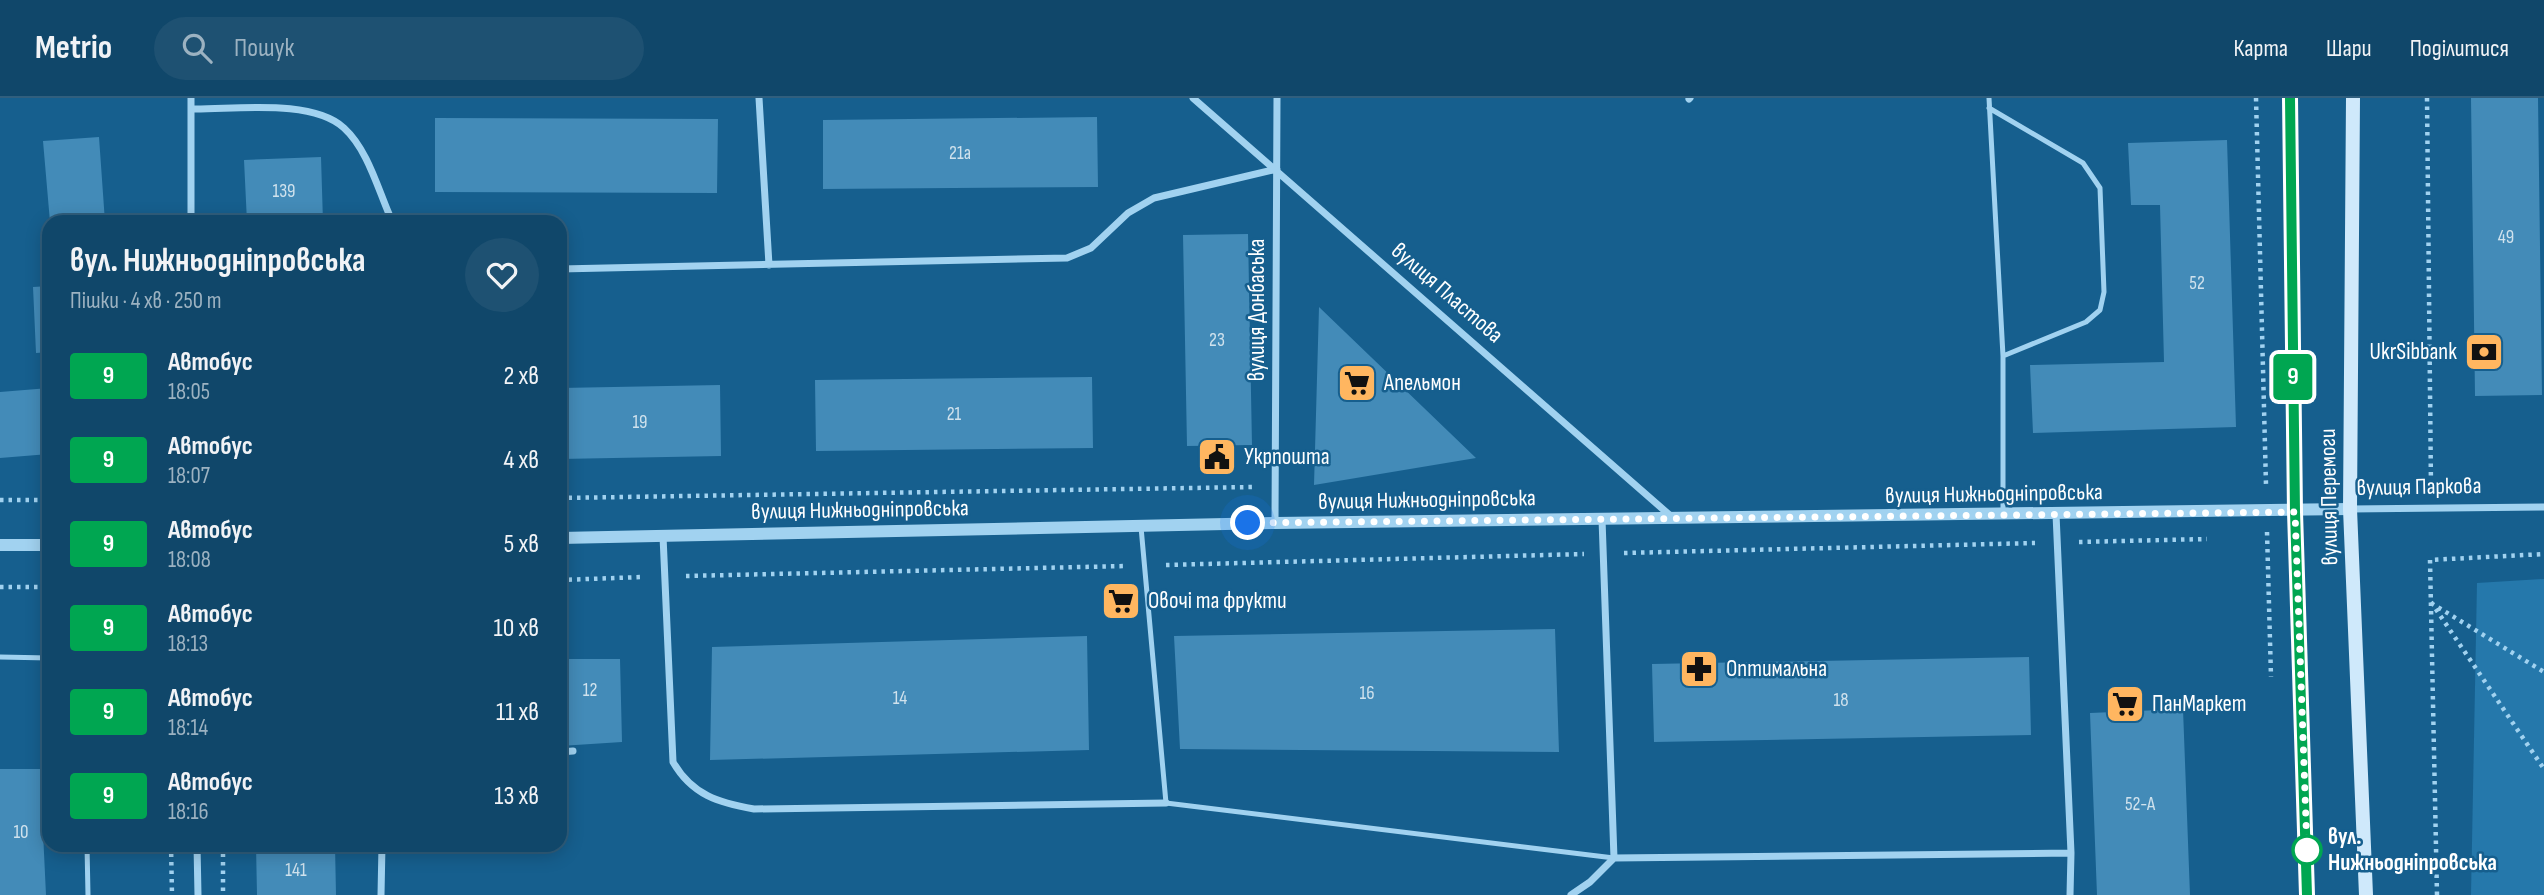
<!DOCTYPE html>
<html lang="uk">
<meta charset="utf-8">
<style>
body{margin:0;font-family:"Sofia Sans Condensed",sans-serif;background:#1e5172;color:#f1f3f6;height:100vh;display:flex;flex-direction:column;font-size:26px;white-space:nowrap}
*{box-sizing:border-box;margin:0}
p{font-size:23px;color:#9cb2c1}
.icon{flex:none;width:38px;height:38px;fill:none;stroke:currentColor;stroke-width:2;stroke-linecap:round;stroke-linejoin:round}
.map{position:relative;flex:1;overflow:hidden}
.sheet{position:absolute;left:42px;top:117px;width:525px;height:637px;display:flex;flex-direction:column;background:#10476a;border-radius:21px;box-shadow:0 4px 18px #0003,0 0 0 2px #305f7e}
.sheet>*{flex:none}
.badge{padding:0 14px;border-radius:5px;font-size:24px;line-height:46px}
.you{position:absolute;width:35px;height:35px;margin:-18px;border:5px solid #fff;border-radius:50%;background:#1a73e8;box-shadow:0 0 0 10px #1a73e833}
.map>.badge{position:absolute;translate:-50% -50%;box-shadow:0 0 0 4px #fff}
.round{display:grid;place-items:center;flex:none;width:74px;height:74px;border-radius:37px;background:#1e5172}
.headline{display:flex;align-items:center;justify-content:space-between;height:119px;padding:0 28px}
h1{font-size:33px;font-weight:700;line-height:52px}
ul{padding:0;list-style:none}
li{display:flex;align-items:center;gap:21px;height:84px;padding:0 28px}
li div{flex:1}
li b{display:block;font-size:26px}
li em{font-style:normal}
li .badge{min-width:77px;font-weight:700;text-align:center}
header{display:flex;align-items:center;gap:42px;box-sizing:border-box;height:98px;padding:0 35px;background:#10476a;border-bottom:2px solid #305f7e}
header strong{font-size:33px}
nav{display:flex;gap:38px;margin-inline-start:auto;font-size:24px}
.search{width:490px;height:63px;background:#1e5172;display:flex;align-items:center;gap:18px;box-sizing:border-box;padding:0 24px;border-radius:38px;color:#9cb2c1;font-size:26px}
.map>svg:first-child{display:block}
</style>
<header>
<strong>Metrio</strong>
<div class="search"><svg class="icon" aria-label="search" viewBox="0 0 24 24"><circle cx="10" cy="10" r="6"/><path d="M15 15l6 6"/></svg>Пошук</div>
<nav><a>Карта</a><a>Шари</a><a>Поділитися</a></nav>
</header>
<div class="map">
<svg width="2544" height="797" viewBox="0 0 2544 797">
<rect width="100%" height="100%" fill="#165f8e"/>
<path fill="#2578ab" d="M 2544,481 L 2544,797 L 2471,797 L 2477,485 Z"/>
<path fill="#438bb8" d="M 2471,0 L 2538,0 L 2542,297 L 2475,298 Z
M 1097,19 L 1098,89 L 823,91 L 823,22 Z
M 435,20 L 718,21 L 717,95 L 435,94 Z
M 99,39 L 105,124 L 50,124 L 43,43 Z
M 2227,42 L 2236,329 L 2033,335 L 2030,267 L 2164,264 L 2160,107 L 2131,107 L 2128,45 Z
M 321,59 L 323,124 L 247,124 L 244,62 Z
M 1248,136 L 1252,347 L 1187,348 L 1183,137 Z
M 49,188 L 49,254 L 36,255 L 33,189 Z
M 1319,209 L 1476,360 L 1314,387 Z
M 1092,279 L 1093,350 L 816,353 L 815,282 Z
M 720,287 L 721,358 L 560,361 L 560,290 Z
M 49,290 L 49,356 L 0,360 L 0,294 Z
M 1555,531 L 1559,654 L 1180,651 L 1174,538 Z
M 1087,538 L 1089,652 L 710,662 L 712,549 Z
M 2029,559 L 2031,637 L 1654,644 L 1652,566 Z
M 560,561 L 620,561 L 622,644 L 560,648 Z
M 2183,611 L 2190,797 L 2097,797 L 2090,615 Z
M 0,671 L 40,671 L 46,797 L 0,797 Z
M 256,747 L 335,747 L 336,797 L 257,797 Z"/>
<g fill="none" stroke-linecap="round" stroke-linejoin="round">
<path stroke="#a1d2f0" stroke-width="4.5" stroke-dasharray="3.5 5" stroke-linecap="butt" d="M 2256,0 L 2266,387
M 2427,0 L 2431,390
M 560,400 L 1253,389
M 0,402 L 49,402
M 2267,434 L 2271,579
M 2079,444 L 2207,441
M 1624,455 L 2035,445
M 1166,467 L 1584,456
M 686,478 L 1125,468
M 560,482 L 642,479
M 0,489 L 49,489
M 2431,504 L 2544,671
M 2431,505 L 2544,574
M 171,747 L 172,797
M 223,747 L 223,797
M 2437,797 L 2430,462 L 2544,456"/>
<path stroke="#a1d2f0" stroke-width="5" d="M 1989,0 L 2003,258
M 1989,10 L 2083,65 L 2100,90 L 2104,194 L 2100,212 L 2086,224 L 2003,258 L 2003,414
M 1141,429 L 1166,705 L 1614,760
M 0,559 L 49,560
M 87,747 L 88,797"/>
<path stroke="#a1d2f0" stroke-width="7" d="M 191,0 L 191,124
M 759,0 L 769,167
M 1193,0 L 1673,420
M 1689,1 L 1690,0
M 191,11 C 233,12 311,0 344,30 C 367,51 377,88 389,116 L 389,124
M 560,171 L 1067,160 L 1091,150 L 1128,115 L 1154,100 L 1277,71
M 2350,411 L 2544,409
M 1602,421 L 1614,760 L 2071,755 L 2056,416
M 1275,425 L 1277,0
M 663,438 L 673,664 C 692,697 719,705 754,711 L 1166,705
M 560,654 L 573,653
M 197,747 L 198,797
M 381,797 L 382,747
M 1571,797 L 1590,784 L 1614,760
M 2070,797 L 2071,755"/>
<path stroke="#a1d2f0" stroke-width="12" d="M 560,440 L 1275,425 L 2350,411
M 0,447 L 49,447"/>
<path stroke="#cfe9fb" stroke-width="14" d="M 2290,0 L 2295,414 L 2307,797
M 2353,0 L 2350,411 L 2366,797"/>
</g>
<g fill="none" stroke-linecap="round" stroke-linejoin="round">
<g stroke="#fff" stroke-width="16">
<path id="line" d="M 2290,0 L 2295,414 L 2307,797"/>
</g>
<use href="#line" stroke="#00a651" stroke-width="10"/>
<path stroke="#fff" stroke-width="7" stroke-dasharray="0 12.6" d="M 1248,425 L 2295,414 L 2307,752"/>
</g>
<defs>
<g id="bank-square" transform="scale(2.0125)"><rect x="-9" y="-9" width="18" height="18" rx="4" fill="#ffb660" stroke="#165f8e"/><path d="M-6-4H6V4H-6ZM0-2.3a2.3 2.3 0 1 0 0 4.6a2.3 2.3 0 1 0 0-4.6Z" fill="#111"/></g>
<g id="supermarket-square" transform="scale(2.0125)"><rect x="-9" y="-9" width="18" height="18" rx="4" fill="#ffb660" stroke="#165f8e"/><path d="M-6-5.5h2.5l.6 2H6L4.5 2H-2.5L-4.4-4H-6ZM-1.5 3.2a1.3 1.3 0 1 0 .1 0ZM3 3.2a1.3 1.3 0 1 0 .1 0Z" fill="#111"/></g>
<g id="civic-square" transform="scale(2.0125)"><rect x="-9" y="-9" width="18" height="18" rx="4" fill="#ffb660" stroke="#165f8e"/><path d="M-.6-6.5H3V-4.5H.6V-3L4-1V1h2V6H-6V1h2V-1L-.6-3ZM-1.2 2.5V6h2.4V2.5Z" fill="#111"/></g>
<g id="pharmacy-square" transform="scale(2.0125)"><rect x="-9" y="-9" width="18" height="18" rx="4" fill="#ffb660" stroke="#165f8e"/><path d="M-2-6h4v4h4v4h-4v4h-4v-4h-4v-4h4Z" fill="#111"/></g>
</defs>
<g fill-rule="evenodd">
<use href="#bank-square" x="2484" y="254"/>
<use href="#supermarket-square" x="1357" y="285"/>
<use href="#civic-square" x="1217" y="359"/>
<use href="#supermarket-square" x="1121" y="503"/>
<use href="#pharmacy-square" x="1699" y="571"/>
<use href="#supermarket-square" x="2125" y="606"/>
</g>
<circle fill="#fff" stroke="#00a651" stroke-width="3.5" cx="2307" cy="752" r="14"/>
<g text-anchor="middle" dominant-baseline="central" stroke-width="5" stroke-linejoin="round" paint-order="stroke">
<g font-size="19" fill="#d0e2ed">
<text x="960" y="55">21а</text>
<text x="284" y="93">139</text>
<text x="2506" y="139">49</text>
<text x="2197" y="185">52</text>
<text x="1217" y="242">23</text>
<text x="954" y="316">21</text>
<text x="640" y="324">19</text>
<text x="590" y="592">12</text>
<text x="1367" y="595">16</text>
<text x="900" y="600">14</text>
<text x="1841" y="602">18</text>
<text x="2140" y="706">52-А</text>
<text x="21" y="734">10</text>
<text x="296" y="772">141</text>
</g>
<g font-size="23" fill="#fff" stroke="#165f8e">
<text transform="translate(1447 195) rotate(41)">вулиця Пластова</text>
<text transform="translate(1257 212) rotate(-90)">вулиця Донбаська</text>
<text transform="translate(2419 389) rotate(-1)">вулиця Паркова</text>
<text transform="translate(1994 396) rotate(-1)">вулиця Нижньодніпровська</text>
<text transform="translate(2329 399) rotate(-91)">вулиця Перемоги</text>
<text transform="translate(1427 402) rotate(-1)">вулиця Нижньодніпровська</text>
<text transform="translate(860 412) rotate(-1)">вулиця Нижньодніпровська</text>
</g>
<g font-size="23" fill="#fff" stroke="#165f8e" text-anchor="start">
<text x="2457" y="254" text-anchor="end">UkrSibbank</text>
<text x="1384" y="285">Апельмон</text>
<text x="1244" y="359">Укрпошта</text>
<text x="1148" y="503">Овочі та фрукти</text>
<text x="1726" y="571">Оптимальна</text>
<text x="2152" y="606">ПанМаркет</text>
</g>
<g font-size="23" font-weight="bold" fill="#fff" stroke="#165f8e" text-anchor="start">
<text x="2328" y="739">вул.<tspan x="2328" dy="26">Нижньодніпровська</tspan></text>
</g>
</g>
</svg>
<div class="you" style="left:1248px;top:425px"></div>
<b class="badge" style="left:2293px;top:279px;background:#00a651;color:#fff">9</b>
<section class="sheet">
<div class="headline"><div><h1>вул. Нижньодніпровська</h1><p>Пішки · 4 хв · 250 m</p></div><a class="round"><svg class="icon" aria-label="heart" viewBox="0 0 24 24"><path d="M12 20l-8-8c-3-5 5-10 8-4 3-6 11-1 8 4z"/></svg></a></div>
<ul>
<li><span class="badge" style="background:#00a651;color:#fff">9</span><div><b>Автобус</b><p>18:05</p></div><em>2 хв</em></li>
<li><span class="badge" style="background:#00a651;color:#fff">9</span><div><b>Автобус</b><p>18:07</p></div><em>4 хв</em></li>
<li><span class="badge" style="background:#00a651;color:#fff">9</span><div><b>Автобус</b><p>18:08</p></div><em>5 хв</em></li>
<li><span class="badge" style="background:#00a651;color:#fff">9</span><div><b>Автобус</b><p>18:13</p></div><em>10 хв</em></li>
<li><span class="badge" style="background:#00a651;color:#fff">9</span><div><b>Автобус</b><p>18:14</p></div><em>11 хв</em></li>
<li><span class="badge" style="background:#00a651;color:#fff">9</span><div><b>Автобус</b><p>18:16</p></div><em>13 хв</em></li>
</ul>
</section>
</div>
